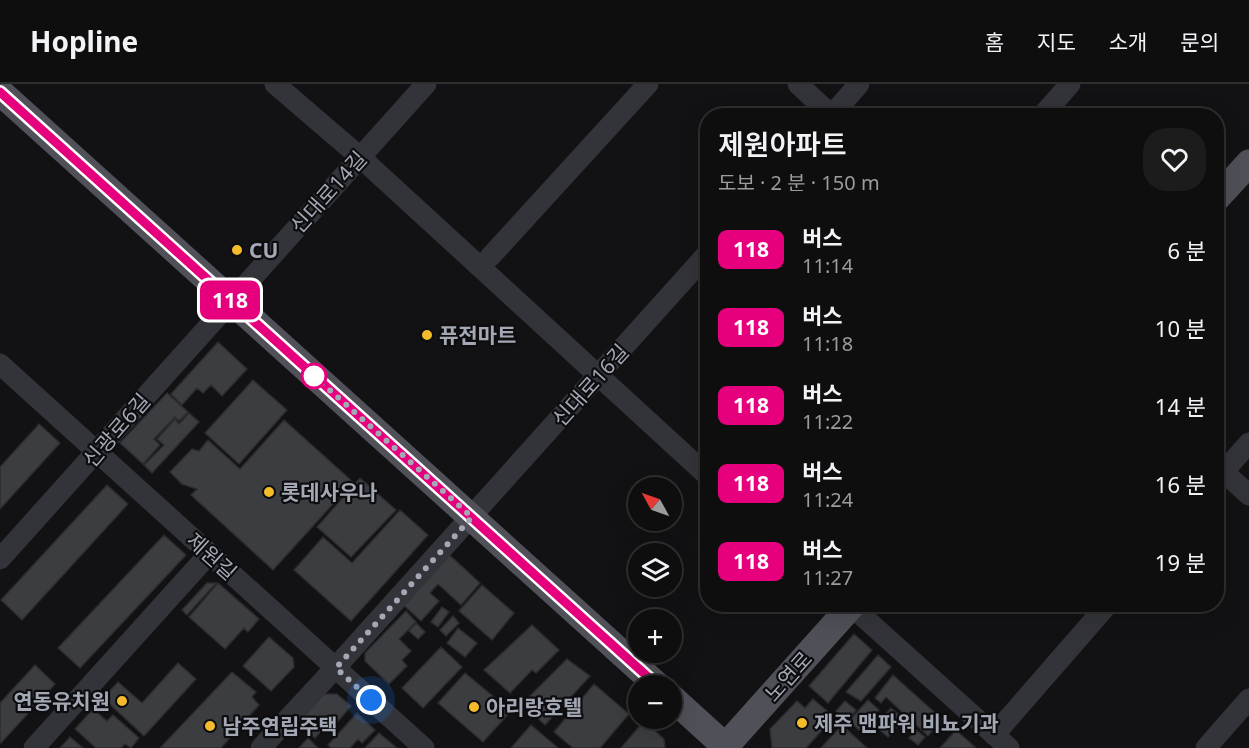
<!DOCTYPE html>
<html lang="ko">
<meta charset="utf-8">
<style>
body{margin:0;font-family:"Noto Sans","Noto Sans KR",sans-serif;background:#1c1c1d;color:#f1f3f6;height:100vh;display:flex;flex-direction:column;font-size:22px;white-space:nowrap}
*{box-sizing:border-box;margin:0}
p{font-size:20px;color:#9b9c9e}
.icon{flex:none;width:33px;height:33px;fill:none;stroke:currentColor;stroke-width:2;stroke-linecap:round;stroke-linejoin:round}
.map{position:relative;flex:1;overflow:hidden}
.drawer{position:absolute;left:700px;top:24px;width:524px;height:504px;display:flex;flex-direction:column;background:#0e0e0f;border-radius:24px;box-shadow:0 6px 24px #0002,0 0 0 2px #2e2e2f}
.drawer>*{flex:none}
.badge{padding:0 12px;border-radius:9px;font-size:21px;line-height:39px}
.needle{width:39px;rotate:310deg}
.buttons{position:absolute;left:628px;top:393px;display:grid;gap:12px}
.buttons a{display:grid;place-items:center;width:54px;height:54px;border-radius:50%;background:#0e0e0f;box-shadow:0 6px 24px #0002,0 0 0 2px #2e2e2f;font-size:30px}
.you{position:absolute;width:30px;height:30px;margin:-15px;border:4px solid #fff;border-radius:50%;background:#1a73e8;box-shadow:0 0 0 9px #1a73e833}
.map>.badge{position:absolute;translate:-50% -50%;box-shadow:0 0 0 3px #fff}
.round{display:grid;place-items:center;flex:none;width:63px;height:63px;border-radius:24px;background:#1c1c1d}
.summary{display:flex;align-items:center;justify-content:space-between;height:102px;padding:0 18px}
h1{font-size:28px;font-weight:600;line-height:45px}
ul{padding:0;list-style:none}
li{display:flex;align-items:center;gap:18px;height:78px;padding:0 18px}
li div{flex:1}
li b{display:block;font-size:22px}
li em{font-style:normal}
li .badge{min-width:66px;font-weight:700;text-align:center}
header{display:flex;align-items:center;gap:36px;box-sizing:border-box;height:84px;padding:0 30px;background:#0e0e0f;border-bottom:2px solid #2e2e2f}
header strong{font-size:28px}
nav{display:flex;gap:33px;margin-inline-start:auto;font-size:21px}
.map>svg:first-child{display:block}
</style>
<header>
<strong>Hopline</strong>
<nav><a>홈</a><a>지도</a><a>소개</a><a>문의</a></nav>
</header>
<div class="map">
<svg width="1249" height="664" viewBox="0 0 1249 664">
<rect width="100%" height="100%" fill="#121214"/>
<path fill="#3c3d41" stroke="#2c2c30" stroke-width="1.5" d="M 218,258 L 247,285 L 222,312 L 211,301 L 203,309 L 197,304 L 182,321 L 171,310 Z
M 253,296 L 287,326 L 239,380 L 205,349 Z
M 167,309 L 188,328 L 179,337 L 175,333 L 154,355 L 160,361 L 143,380 L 120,359 Z
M 189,329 L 199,338 L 152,389 L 144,381 L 164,361 L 157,355 L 175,335 L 179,340 Z
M 284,336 L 353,398 L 273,486 L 191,411 L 197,405 L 182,400 L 170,388 L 192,365 L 199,367 L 208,356 L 240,385 Z
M 39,340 L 60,359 L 0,425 L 0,383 Z
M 360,394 L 396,426 L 351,473 L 317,443 Z
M 107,401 L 128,420 L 22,536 L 1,516 Z
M 400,426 L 428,451 L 351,537 L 294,486 L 323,453 L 352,479 Z
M 164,451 L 186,471 L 80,584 L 58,564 Z
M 445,467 L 480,499 L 461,521 L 438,500 L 430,509 L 439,517 L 421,537 L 399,517 Z
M 207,499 L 216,499 L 187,531 L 182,526 Z
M 218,499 L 259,535 L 248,548 L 244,544 L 225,565 L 189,533 Z
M 482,501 L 514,529 L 492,556 L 459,527 Z
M 442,523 L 449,528 L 438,543 L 431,538 Z
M 406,527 L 416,538 L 399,555 L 411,567 L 402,576 L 407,582 L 389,600 L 365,577 L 365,569 Z
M 453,532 L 459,539 L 446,552 L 440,546 Z
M 416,539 L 425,548 L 418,555 L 409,547 Z
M 532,541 L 559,566 L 536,589 L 532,586 L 510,609 L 484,586 Z
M 458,544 L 477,559 L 465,573 L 447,559 Z
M 854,550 L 872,566 L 828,619 L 809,602 Z
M 269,553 L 293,574 L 294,583 L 271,607 L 243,582 Z
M 441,563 L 462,583 L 423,624 L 402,604 Z
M 878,571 L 891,583 L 861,617 L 846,608 Z
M 567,575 L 590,592 L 545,641 L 522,620 Z
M 178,579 L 196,595 L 144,652 L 103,614 L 118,598 L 142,619 Z
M 35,581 L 55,600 L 0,660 L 0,619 Z
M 232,588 L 256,608 L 252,613 L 259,621 L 221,664 L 160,664 Z
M 465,589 L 511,627 L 483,658 L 438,619 Z
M 893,591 L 942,635 L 928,652 L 886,613 L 881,619 L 875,614 Z
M 594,600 L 629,630 L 600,664 L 573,664 L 554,648 Z
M 323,610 L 337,610 L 351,622 L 334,642 L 329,638 L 315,654 L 304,645 L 300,634 Z
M 813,615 L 834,633 L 806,664 L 772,664 L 770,645 L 797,617 L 805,624 Z
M 868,616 L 879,626 L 859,646 L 849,637 Z
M 845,617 L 856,626 L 847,637 L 836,627 Z
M 891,624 L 904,635 L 888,653 L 875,642 Z
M 93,625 L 107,637 L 113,631 L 139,654 L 131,664 L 125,660 L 121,664 L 96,664 L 75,645 Z
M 357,629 L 375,646 L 362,659 L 358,655 L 350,664 L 331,664 L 328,661 Z
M 644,637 L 664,655 L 665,664 L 621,664 Z
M 531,641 L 558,664 L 511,664 Z
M 842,641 L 867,664 L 821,664 Z
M 916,646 L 925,653 L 918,661 L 909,654 Z
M 956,646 L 976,664 L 940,664 Z
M 379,649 L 397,664 L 365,664 Z
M 70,653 L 83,664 L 60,664 Z
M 308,654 L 318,664 L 299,664 Z"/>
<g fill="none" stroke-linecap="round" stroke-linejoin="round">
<path stroke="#333439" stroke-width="21" d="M 275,0 L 360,73 L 708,392
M 798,0 L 832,32
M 831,32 L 859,0
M 1042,32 L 1070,0
M 490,173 L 648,0
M 0,280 L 424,664
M 1216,381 L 1249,411
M 1216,396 L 1249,359
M 0,475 L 426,0
M 849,520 L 1009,664
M 994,651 L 1108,520
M 34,664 L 209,470
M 261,664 L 336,583 L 708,169
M 1206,664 L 1249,615"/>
<path stroke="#4f5058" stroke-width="27" d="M 0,8 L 658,602
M 1216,115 L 1249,79
M 672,614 L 727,664
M 724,664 L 853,520"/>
</g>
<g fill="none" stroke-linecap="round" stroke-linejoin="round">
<g stroke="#fff" stroke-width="14">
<path id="line" d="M 0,8 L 658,602"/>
</g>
<use href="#line" stroke="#e6007e" stroke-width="9"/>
<path stroke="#a3a8b5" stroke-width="6" stroke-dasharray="0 10.8" d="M 314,292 L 472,433 L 336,584 L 371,616"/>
</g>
<g fill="#f4bb2a" stroke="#0d0d0f" stroke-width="2">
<circle cx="237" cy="166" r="6"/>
<circle cx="427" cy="251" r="6"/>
<circle cx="269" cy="408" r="6"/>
<circle cx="122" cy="617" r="6"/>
<circle cx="474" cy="623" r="6"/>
<circle cx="802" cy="639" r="6"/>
<circle cx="210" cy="642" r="6"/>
</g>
<circle fill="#fff" stroke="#e6007e" stroke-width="3" cx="314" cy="292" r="12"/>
<g text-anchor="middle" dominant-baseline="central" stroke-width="4.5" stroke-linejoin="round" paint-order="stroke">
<g font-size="21" fill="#a3a8b5" stroke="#0d0d0f">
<text transform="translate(328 108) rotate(-48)">신대로14길</text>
<text transform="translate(590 301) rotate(-48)">신대로16길</text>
<text transform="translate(116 346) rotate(-49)">신광로6길</text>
<text transform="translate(212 472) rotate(42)">제원길</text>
<text transform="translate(788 592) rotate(-48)">노연로</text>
</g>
<g font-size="21" font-weight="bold" fill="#a3a8b5" stroke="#0d0d0f" text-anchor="start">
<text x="249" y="166">CU</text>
<text x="439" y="251">퓨전마트</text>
<text x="281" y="408">롯데사우나</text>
<text x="110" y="617" text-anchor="end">연동유치원</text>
<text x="486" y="623">아리랑호텔</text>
<text x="814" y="639">제주 맨파워 비뇨기과</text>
<text x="222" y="642">남주연립주택</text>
</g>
</g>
</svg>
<div class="buttons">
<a><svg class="needle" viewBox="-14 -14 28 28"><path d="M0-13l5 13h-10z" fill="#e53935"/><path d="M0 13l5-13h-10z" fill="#9b9c9e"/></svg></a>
<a><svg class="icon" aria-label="layers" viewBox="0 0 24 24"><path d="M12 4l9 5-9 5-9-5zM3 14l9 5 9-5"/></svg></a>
<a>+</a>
<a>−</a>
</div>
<div class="you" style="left:371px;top:616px"></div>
<b class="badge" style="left:230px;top:216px;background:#e6007e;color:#fff">118</b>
<section class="drawer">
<div class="summary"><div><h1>제원아파트</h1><p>도보 · 2 분 · 150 m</p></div><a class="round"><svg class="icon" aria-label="heart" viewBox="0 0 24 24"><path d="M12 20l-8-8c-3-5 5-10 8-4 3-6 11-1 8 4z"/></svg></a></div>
<ul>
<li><span class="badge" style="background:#e6007e;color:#fff">118</span><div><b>버스</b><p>11:14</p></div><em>6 분</em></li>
<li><span class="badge" style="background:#e6007e;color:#fff">118</span><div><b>버스</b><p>11:18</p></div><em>10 분</em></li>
<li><span class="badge" style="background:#e6007e;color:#fff">118</span><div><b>버스</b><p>11:22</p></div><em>14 분</em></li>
<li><span class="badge" style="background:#e6007e;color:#fff">118</span><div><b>버스</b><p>11:24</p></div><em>16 분</em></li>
<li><span class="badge" style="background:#e6007e;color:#fff">118</span><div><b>버스</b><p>11:27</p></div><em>19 분</em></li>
</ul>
</section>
</div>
